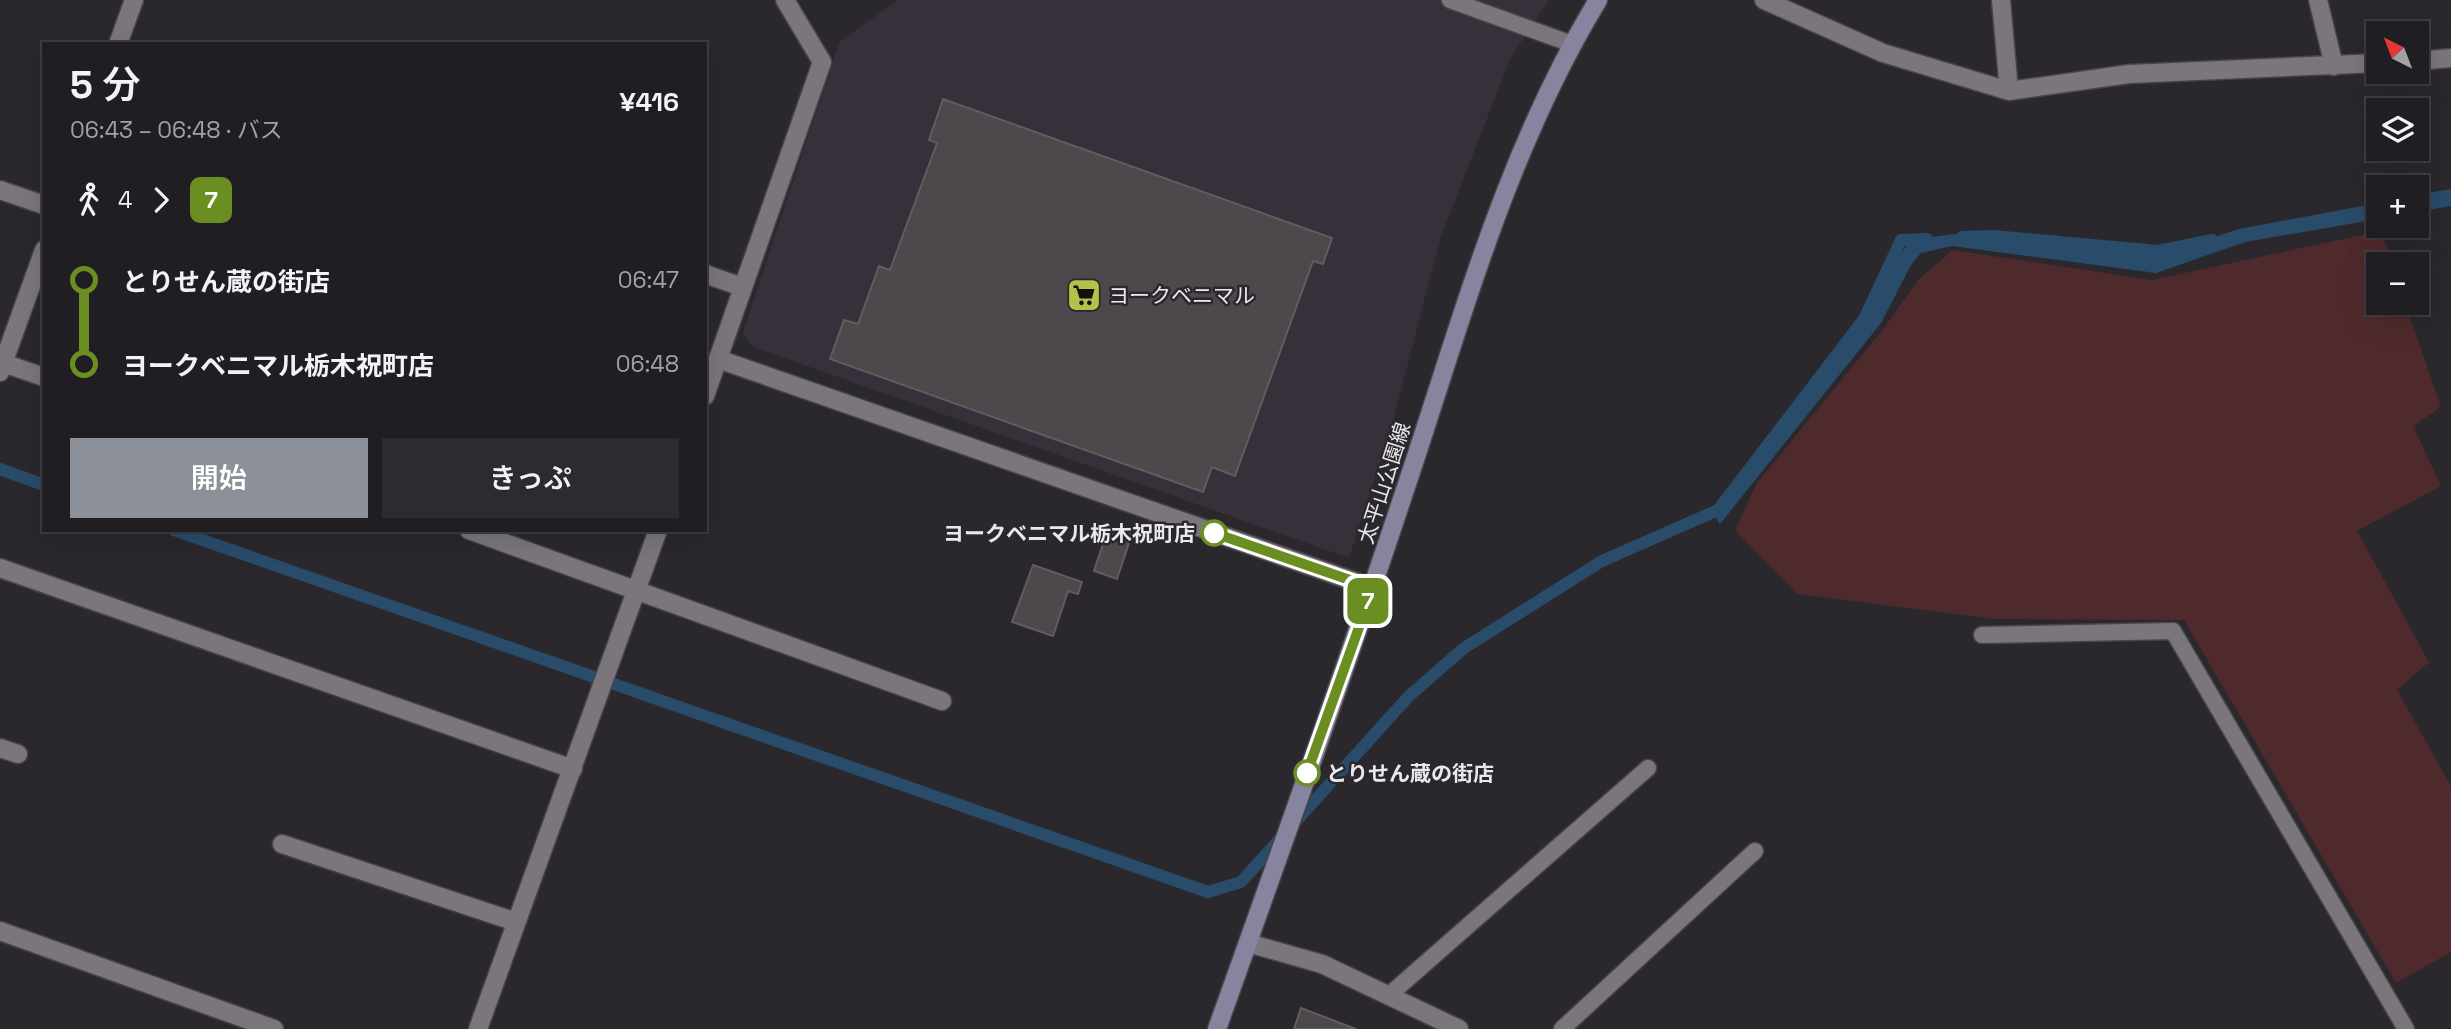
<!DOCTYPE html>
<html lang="ja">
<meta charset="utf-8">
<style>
body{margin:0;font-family:"Space Grotesk","Noto Sans JP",sans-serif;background:#2d2b2f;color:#f1f3f6;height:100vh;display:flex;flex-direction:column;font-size:26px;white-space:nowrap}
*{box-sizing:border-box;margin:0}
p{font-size:23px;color:#a2a2a5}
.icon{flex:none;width:38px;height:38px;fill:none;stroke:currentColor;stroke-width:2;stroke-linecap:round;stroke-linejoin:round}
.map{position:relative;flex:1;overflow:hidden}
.sheet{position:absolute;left:42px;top:42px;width:665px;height:490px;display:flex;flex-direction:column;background:#201e22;border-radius:0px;box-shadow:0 7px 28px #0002,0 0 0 2px #3d3c40}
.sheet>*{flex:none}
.badge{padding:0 14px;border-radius:10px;font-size:24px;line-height:46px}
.needle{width:46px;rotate:318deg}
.controls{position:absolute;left:2366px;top:21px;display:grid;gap:14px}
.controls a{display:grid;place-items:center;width:63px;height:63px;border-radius:0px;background:#201e22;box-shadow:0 7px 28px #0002,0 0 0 2px #3d3c40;font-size:35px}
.map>.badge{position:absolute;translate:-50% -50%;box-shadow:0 0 0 4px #fff}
.legs{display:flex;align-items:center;gap:10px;height:77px;padding:0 28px;font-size:23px}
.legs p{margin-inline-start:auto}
.summary{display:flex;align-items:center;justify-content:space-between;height:119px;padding:0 28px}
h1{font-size:38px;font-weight:600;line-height:52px}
.primary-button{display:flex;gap:14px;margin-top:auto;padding:14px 28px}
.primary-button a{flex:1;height:80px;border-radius:0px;background:#8c9099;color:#fff;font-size:28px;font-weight:600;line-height:80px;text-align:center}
.primary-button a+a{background:#2d2b2f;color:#f1f3f6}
ul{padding:0 28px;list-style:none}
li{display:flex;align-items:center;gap:24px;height:84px;font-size:26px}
li i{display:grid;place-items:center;width:10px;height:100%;margin:0 9px;background:currentColor}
li i::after{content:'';width:18px;height:18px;margin:-9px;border:5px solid;border-radius:50%;background:#201e22}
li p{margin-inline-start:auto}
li:first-child i{background:linear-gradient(#0000 50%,currentColor 0)}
li:last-child i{background:linear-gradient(currentColor 50%,#0000 0)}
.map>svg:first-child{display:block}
</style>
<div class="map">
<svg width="2451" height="1029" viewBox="0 0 2451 1029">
<rect width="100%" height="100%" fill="#2b282d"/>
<path fill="#36303b" d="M 898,0 L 1549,0 L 1511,57 L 1440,239 L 1393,421 L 1349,558 L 751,346 L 743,332 L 840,41 Z"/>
<path fill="#4f2a2c" d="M 2381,231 L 2392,264 L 2378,264 L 2378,303 L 2405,303 L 2441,407 L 2413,426 L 2441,486 L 2357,531 L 2429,662 L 2397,690 L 2451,786 L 2451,952 L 2396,983 L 2184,620 L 1994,619 L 1798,594 L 1735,530 L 1757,483 L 1885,327 L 1918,280 L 1953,250 L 2152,280 Z"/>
<path fill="#294c6b" d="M 2451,189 L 2451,206 L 2417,212 L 2417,195 Z
M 2378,203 L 2378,219 L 2245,242 L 2156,273 L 1952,246 L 1921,253 L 1911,265 L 1881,323 L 1720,524 L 1710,509 L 1747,475 L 1875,308 L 1895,260 L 1912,240 L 1953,234 L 2158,256 L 2239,229 Z"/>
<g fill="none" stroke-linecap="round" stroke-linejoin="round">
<path stroke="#294c6b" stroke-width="12" d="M 1962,237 L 1993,236 L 2158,251 L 2212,240
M 0,469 L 44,485
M 174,530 L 1208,892 L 1241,882 L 1409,696 L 1464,648 L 1602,561 L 1718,510 L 1864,319 L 1901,240 L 1927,239"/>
</g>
<path fill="#4e474b" stroke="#635b5f" stroke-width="2" d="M 943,99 L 1332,238 L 1323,264 L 1313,261 L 1235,476 L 1212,467 L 1203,492 L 830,359 L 844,320 L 858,324 L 879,266 L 890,270 L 937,143 L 929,140 Z
M 1109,526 L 1132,534 L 1117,579 L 1094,571 Z
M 1033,565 L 1082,582 L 1078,594 L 1068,591 L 1053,636 L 1012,622 Z
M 1301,1008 L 1356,1029 L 1294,1029 Z"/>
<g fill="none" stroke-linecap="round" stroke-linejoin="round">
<g stroke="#474449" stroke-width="19">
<path id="service" d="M 1450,0 L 1572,44
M 1982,635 L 2173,631 L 2406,1029
M 1388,996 L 1648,768
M 1562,1029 L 1755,851"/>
</g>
<g stroke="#474449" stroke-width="21">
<path id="minor" d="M 1764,0 L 1883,53 L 2009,91 L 2129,74 L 2378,63
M 2001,0 L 2009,91
M 2318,0 L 2334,66
M 118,44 L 134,0
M 2417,61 L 2451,58
M 0,190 L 44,205
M 705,274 L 742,287
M 718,359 L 1373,588
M 0,362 L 44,377
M 0,372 L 44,250
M 705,396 L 822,62 L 785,0
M 469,530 L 942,701
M 0,568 L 573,769
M 0,748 L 18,754
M 282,844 L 516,922
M 0,931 L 274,1029
M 1248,943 L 1322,964 L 1459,1029
M 478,1029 L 658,530"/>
</g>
<g stroke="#474449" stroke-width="21">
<path id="secondary" d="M 1217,1029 C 1282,847 1347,665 1408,481 C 1463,316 1507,150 1598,0"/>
</g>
<use href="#service" stroke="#7a767c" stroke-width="16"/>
<use href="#minor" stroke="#7a767c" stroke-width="18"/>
<use href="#secondary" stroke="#86849f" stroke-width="18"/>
</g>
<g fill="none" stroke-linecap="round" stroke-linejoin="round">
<g stroke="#fff" stroke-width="16">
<path id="line-1" d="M 1214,533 L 1373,588 L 1307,773"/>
</g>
<use href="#line-1" stroke="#6b8e23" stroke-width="10"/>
</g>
<defs>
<g id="supermarket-square" transform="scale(1.75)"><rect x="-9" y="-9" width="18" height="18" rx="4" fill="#b4c24a" stroke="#2b282d"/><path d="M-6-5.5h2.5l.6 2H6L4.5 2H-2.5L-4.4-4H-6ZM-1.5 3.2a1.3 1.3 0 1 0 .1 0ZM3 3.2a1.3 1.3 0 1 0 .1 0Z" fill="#111"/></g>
</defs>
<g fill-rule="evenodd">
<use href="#supermarket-square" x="1084" y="295"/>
</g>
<g fill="#fff" stroke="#6b8e23" stroke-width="3.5">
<circle cx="1214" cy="533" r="12"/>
<circle cx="1307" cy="773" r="12"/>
</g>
<g text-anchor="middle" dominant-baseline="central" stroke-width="5" stroke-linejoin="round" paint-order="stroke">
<g font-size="21" fill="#eae8ec" stroke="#2b282d" text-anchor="start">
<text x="1108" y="295">ヨークベニマル</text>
</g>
<g font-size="21" fill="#eae8ec" stroke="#2b282d">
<text transform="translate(1384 483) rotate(-72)">太平山公園線</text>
</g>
<g font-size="21" font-weight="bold" fill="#eae8ec" stroke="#2b282d" text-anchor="end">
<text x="1195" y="533">ヨークベニマル栃木祝町店</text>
<text x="1326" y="773" text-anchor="start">とりせん蔵の街店</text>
</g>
</g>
</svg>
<div class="controls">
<a><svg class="needle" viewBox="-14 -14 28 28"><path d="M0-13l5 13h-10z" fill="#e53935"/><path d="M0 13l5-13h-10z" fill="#a2a2a5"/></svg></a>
<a><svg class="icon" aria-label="layers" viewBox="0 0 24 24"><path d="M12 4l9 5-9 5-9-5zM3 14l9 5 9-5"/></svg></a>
<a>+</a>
<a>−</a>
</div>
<b class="badge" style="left:1368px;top:601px;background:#6b8e23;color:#fff">7</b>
<section class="sheet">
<div class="summary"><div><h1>5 分</h1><p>06:43 – 06:48 · バス</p></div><b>¥416</b></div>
<div class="legs"><svg class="icon" aria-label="walk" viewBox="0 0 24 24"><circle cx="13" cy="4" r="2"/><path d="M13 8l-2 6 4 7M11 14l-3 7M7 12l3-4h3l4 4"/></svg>4<svg class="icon" aria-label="forward" viewBox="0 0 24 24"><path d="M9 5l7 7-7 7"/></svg><b class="badge" style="background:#6b8e23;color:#fff">7</b></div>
<ul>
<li><i style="color:#6b8e23"></i><b>とりせん蔵の街店</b><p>06:47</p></li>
<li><i style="color:#6b8e23"></i><b>ヨークベニマル栃木祝町店</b><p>06:48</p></li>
</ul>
<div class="primary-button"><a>開始</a><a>きっぷ</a></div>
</section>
</div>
